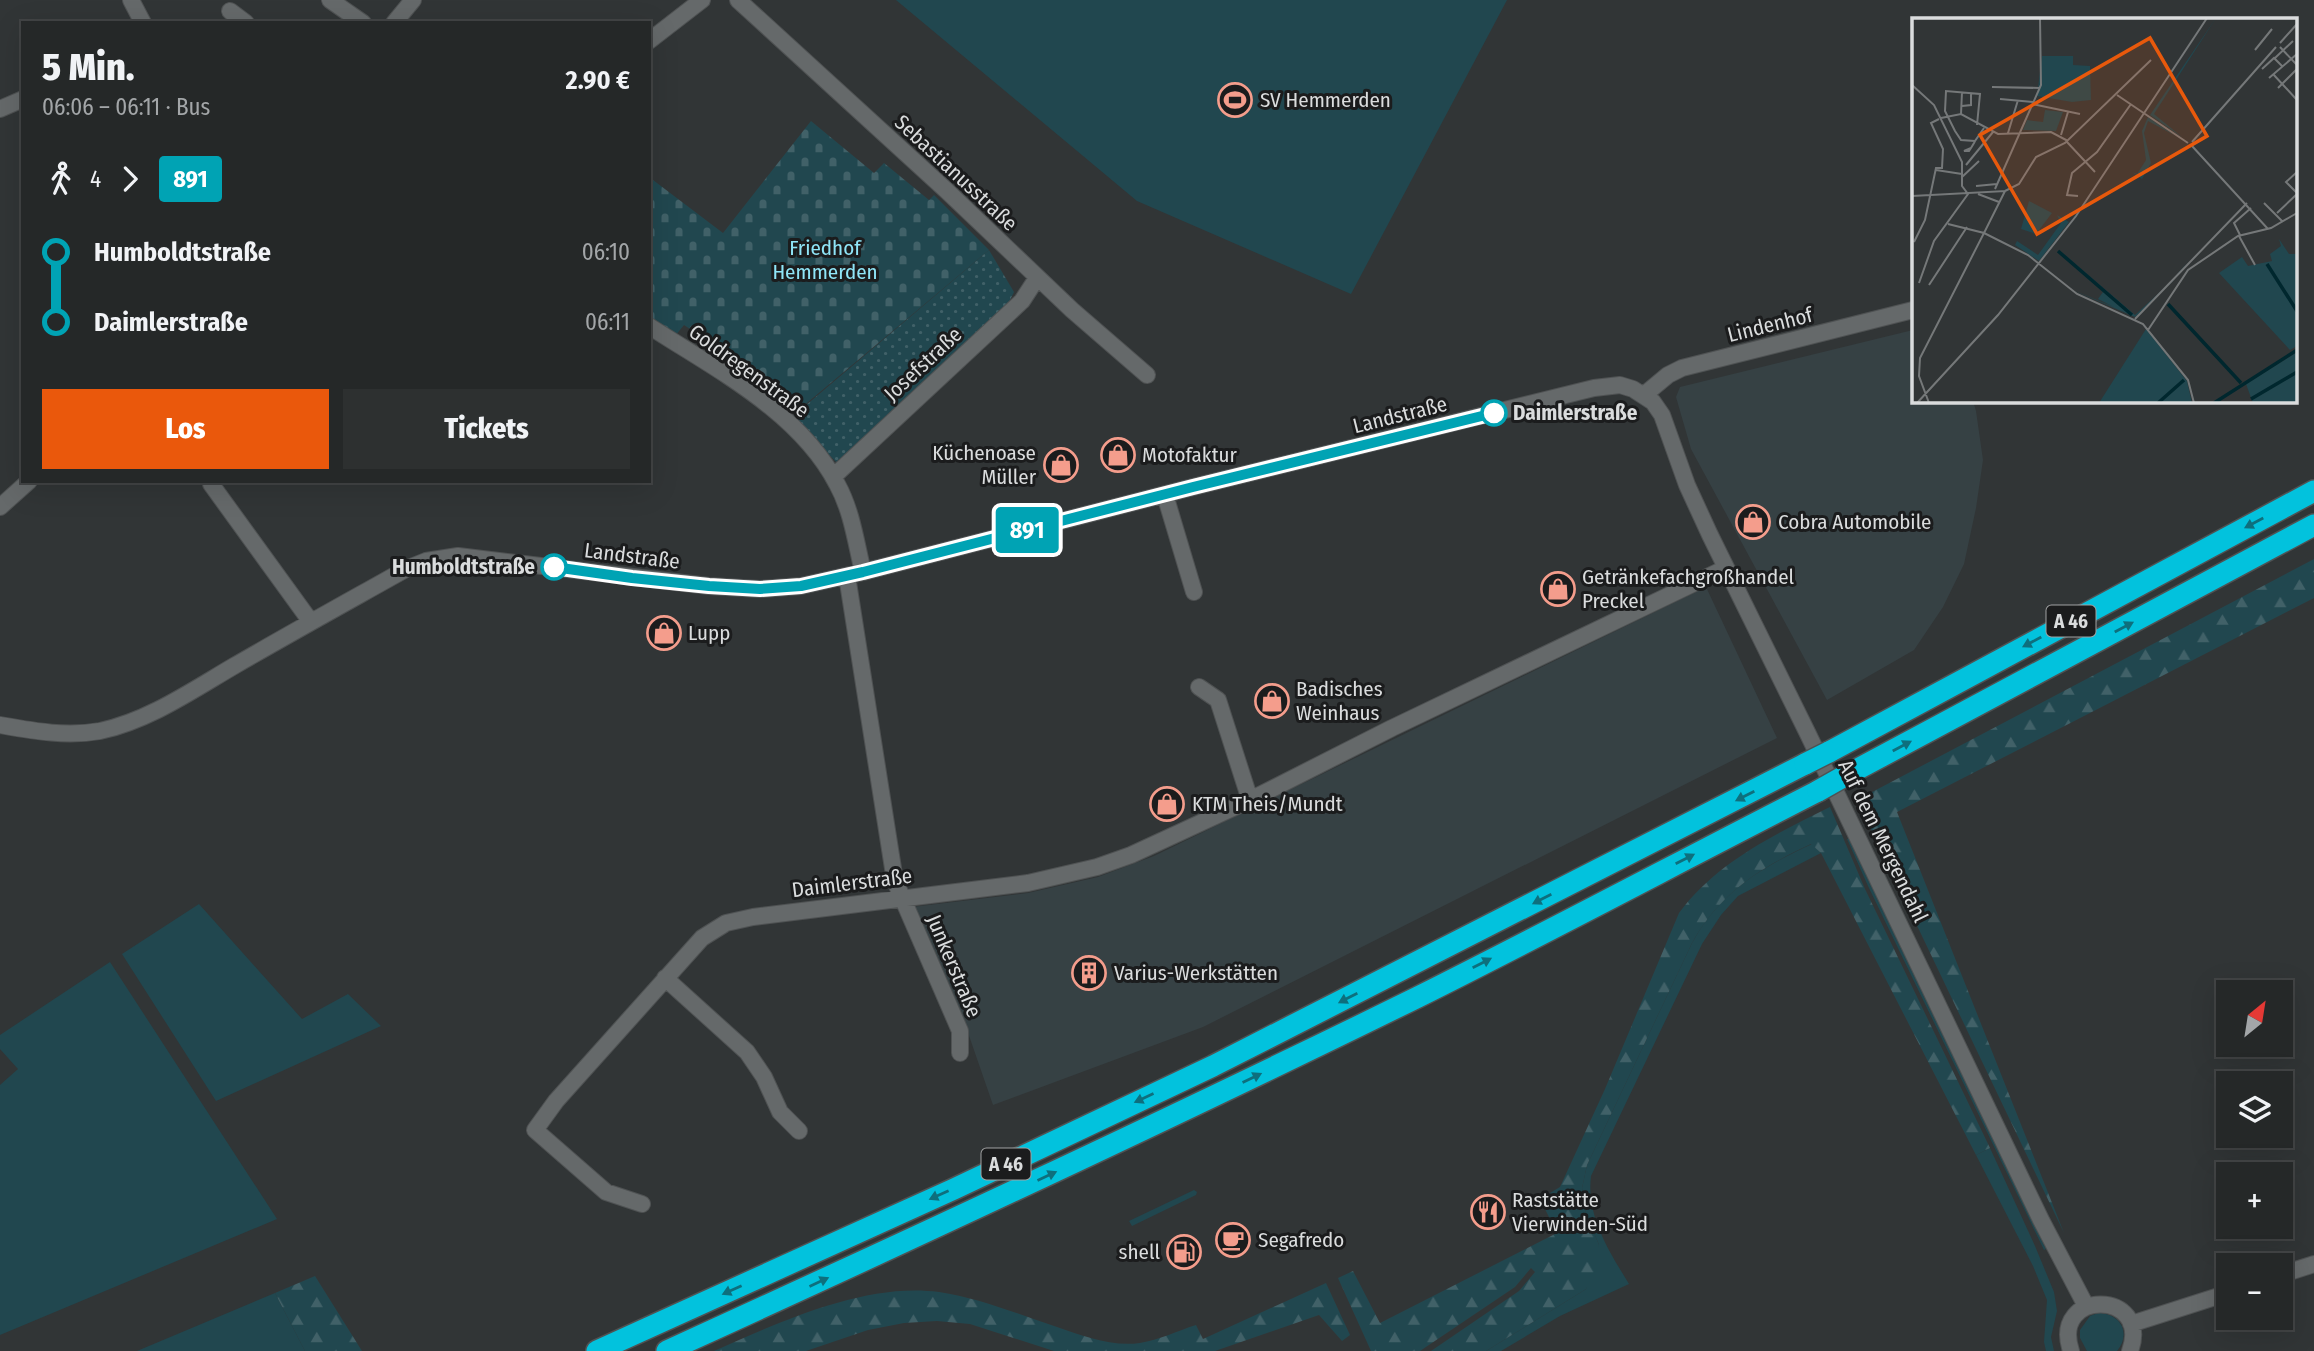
<!DOCTYPE html>
<html lang="de">
<meta charset="utf-8">
<style>
body{margin:0;font-family:"Fira Sans Condensed",sans-serif;background:#2d3030;color:#f1f3f6;height:100vh;display:flex;flex-direction:column;font-size:26px;white-space:nowrap}
*{box-sizing:border-box;margin:0}
p{font-size:23px;color:#a3a6a8}
.icon{flex:none;width:38px;height:38px;fill:none;stroke:currentColor;stroke-width:2;stroke-linecap:round;stroke-linejoin:round}
.map{position:relative;flex:1;overflow:hidden}
.side{position:absolute;left:21px;top:21px;width:630px;height:462px;display:flex;flex-direction:column;background:#252828;border-radius:0px;box-shadow:0 7px 28px #0002,0 0 0 2px #424445}
.side>*{flex:none}
.badge{padding:0 14px;border-radius:5px;font-size:24px;line-height:46px}
.needle{width:46px;rotate:30deg}
.fabs{position:absolute;left:2216px;top:980px;display:grid;gap:14px}
.fabs a{display:grid;place-items:center;width:77px;height:77px;border-radius:0px;background:#252828;box-shadow:0 7px 28px #0002,0 0 0 2px #424445;font-size:35px}
.map>.badge{position:absolute;translate:-50% -50%;box-shadow:0 0 0 4px #fff}
.legs{display:flex;align-items:center;gap:10px;height:77px;padding:0 21px;font-size:23px}
.legs p{margin-inline-start:auto}
.summary{display:flex;align-items:center;justify-content:space-between;height:119px;padding:0 21px}
h1{font-size:38px;font-weight:800;line-height:52px}
.button{display:flex;gap:14px;margin-top:auto;padding:14px 21px}
.button a{flex:1;height:80px;border-radius:0px;background:#ea580c;color:#fff;font-size:28px;font-weight:800;line-height:80px;text-align:center}
.button a+a{background:#2d3030;color:#f1f3f6}
ul{padding:0 21px;list-style:none}
li{display:flex;align-items:center;gap:24px;height:70px;font-size:26px}
li i{display:grid;place-items:center;width:10px;height:100%;margin:0 9px;background:currentColor}
li i::after{content:'';width:18px;height:18px;margin:-9px;border:5px solid;border-radius:50%;background:#252828}
li p{margin-inline-start:auto}
li:first-child i{background:linear-gradient(#0000 50%,currentColor 0)}
li:last-child i{background:linear-gradient(currentColor 50%,#0000 0)}
.map>svg:first-child{display:block}
</style>
<div class="map">
<svg width="2314" height="1351" viewBox="0 0 2314 1351">
<defs>
<pattern id="forest-firs" width="22" height="20" patternUnits="userSpaceOnUse" patternTransform="scale(1.75)"><rect width="22" height="20" fill="#21474f"/><path d="M5 1l3.5 6h-7zM16 11l3.5 6h-7z" fill="#416168"/></pattern>
<pattern id="cemetery-stones" width="16" height="16" patternUnits="userSpaceOnUse" patternTransform="scale(1.75)"><rect width="16" height="16" fill="#21474f"/><path d="M2 7V4a2 2 0 0 1 4 0v3zM10 15v-3a2 2 0 0 1 4 0v3z" fill="#416168"/></pattern>
<pattern id="park-dots" width="8" height="8" patternUnits="userSpaceOnUse" patternTransform="scale(1.75)"><rect width="8" height="8" fill="#21474f"/><path d="M2 2h.1M6 6h.1" fill="none" stroke="#416168" stroke-width="1.8" stroke-linecap="round"/></pattern>
</defs>
<rect width="100%" height="100%" fill="#313536"/>
<path fill="#364144" d="M 1913,330 L 1913,401 L 1973,401 L 1976,411 L 1983,460 L 1976,508 L 1964,564 L 1943,607 L 1914,650 L 1827,700 L 1691,449 L 1676,397 L 1680,387 Z
M 1706,587 L 1777,738 L 1203,1027 L 993,1105 L 966,1027 L 912,907 L 1028,893 L 1098,877 L 1154,856 Z"/>
<path fill="#21474f" d="M 896,0 L 1507,0 L 1351,294 L 1137,201 Z
M 1849,838 L 2046,1249 L 2044,1250 L 1868,886 L 1847,839 Z
M 1812,844 L 1821,853 L 1738,896 L 1721,915 L 1702,944 L 1591,1176 C 1586,1216 1609,1251 1629,1284 L 1560,1316 L 1501,1351 L 1486,1351 L 1586,1289 L 1599,1245 L 1586,1214 L 1582,1188 L 1587,1165 L 1692,943 C 1719,893 1761,867 1812,844 Z
M 199,904 L 302,1019 L 348,994 L 381,1026 L 216,1101 L 122,954 Z
M 110,962 L 277,1219 L 0,1335 L 0,1085 L 18,1069 L 0,1049 L 0,1035 Z
M 1990,1148 L 2035,1246 L 2054,1292 L 2057,1311 L 2051,1337 L 2054,1351 L 2046,1351 L 2044,1342 L 2047,1300 L 2033,1266 L 1976,1155 Z
M 1194,1190 L 1197,1192 L 1196,1195 L 1132,1226 L 1129,1221 Z
M 275,1293 L 305,1351 L 137,1351 Z
M 2098,1313 C 2120,1313 2132,1333 2117,1351 L 2087,1351 L 2080,1338 L 2080,1330 L 2090,1316 Z"/>
<path fill="url(#forest-firs)" d="M 2314,559 L 2314,598 L 1897,812 L 2064,1233 L 1857,800 Z
M 1830,807 L 1865,889 L 1990,1148 L 1976,1155 L 1821,853 L 1811,844 C 1761,867 1719,894 1692,943 L 1587,1165 L 1582,1188 L 1586,1214 L 1599,1245 L 1597,1269 L 1586,1289 L 1486,1351 L 1431,1351 L 1519,1291 L 1535,1272 L 1531,1268 L 1515,1287 L 1420,1351 L 1371,1351 L 1338,1278 L 1353,1271 L 1380,1323 L 1557,1233 L 1540,1199 L 1560,1187 L 1605,1089 L 1679,913 C 1717,862 1774,835 1830,807 Z
M 315,1276 L 362,1351 L 305,1351 L 275,1293 Z
M 1326,1283 L 1350,1335 L 1342,1341 L 1319,1315 L 1215,1351 L 1054,1351 L 970,1324 L 937,1321 L 904,1323 L 868,1330 L 806,1351 L 714,1351 C 780,1322 865,1282 939,1292 C 979,1298 1018,1314 1057,1327 C 1084,1336 1111,1347 1140,1343 C 1159,1340 1177,1331 1196,1325 L 1203,1339 Z"/>
<path fill="url(#cemetery-stones)" d="M 811,121 L 874,173 L 884,163 L 929,200 L 934,195 L 989,250 L 801,408 L 772,384 L 763,394 L 742,379 L 749,368 L 684,325 L 675,336 L 649,319 L 649,177 L 723,233 Z"/>
<path fill="url(#park-dots)" d="M 989,250 L 1014,292 L 1005,310 L 838,464 L 792,417 Z"/>
<g fill="none" stroke-linecap="round" stroke-linejoin="round">
<g stroke="#4f5253" stroke-width="18">
<path id="minor" d="M 131,0 L 143,23
M 330,0 L 363,23
M 738,0 L 947,191 L 1072,310 L 1147,375
M 230,11 L 246,23
M 394,23 L 413,0
M 649,41 L 702,0
M 0,109 L 23,99
M 649,326 C 715,369 799,411 837,484 C 852,511 856,543 863,572
M 1644,395 L 1668,375 L 1682,368 L 1913,310
M 833,477 L 1022,301 L 1037,278
M 211,484 L 311,622
M 1165,495 L 1194,592
M 0,507 L 29,481
M 847,576 L 895,881 L 960,1031 L 960,1053
M 1199,687 L 1218,700 L 1250,800
M 0,725 C 34,731 66,737 100,731 C 148,721 193,690 234,666 C 291,633 349,601 406,569 L 426,561 L 458,556 L 709,586 L 760,589 L 801,586 L 863,572 L 1193,487 L 1594,388 L 1620,385 L 1633,389 L 1653,402 L 1662,415 L 1687,485 L 1710,535 L 1808,734 L 2041,1220 L 2086,1306
M 665,978 L 747,1052 L 764,1077 L 780,1112 L 799,1131
M 642,1204 L 606,1192 L 535,1130 L 556,1101 L 702,938 L 726,923 L 753,917 L 1028,883 L 1097,867 L 1131,855 L 1250,800 L 1392,728 L 1726,568
M 2280,1275 L 2314,1264
M 2131,1324 L 2228,1293
M 2071,1351 C 2050,1288 2152,1290 2130,1351"/>
</g>
<g stroke="#4f5253" stroke-width="24">
<path id="highway" d="M 1829,752 L 2314,491
M 1841,778 L 2314,525
M 597,1351 L 954,1189 L 1213,1066 L 1805,764
M 667,1351 C 919,1236 1170,1119 1418,997 C 1552,930 1685,859 1818,791"/>
</g>
<use href="#minor" stroke="#65696a" stroke-width="16"/>
<use href="#highway" stroke="#02c2dd" stroke-width="21"/>
<g stroke="#4f5253" stroke-width="24" stroke-linecap="butt">
<path id="highway-bridge" d="M 1805,764 L 1829,752
M 1818,791 L 1841,778"/>
</g>
<use href="#highway-bridge" stroke="#02c2dd" stroke-width="21"/>
</g>
<defs><path id="oneway-solid" d="M-6-.8H1V-3.2L6.5 0L1 3.2V.8H-6Z" transform="scale(1.75)"/></defs>
<g fill="#0e6f7d">
<use href="#oneway-solid" transform="translate(2254 523) rotate(152)"/>
<use href="#oneway-solid" transform="translate(2124 627) rotate(-28)"/>
<use href="#oneway-solid" transform="translate(2032 642) rotate(152)"/>
<use href="#oneway-solid" transform="translate(1902 746) rotate(-28)"/>
<use href="#oneway-solid" transform="translate(1745 796) rotate(153)"/>
<use href="#oneway-solid" transform="translate(1685 859) rotate(-27)"/>
<use href="#oneway-solid" transform="translate(1542 899) rotate(153)"/>
<use href="#oneway-solid" transform="translate(1482 963) rotate(-27)"/>
<use href="#oneway-solid" transform="translate(1348 998) rotate(153)"/>
<use href="#oneway-solid" transform="translate(1252 1078) rotate(-26)"/>
<use href="#oneway-solid" transform="translate(1144 1098) rotate(155)"/>
<use href="#oneway-solid" transform="translate(1047 1176) rotate(-25)"/>
<use href="#oneway-solid" transform="translate(939 1195) rotate(156)"/>
<use href="#oneway-solid" transform="translate(819 1282) rotate(-25)"/>
<use href="#oneway-solid" transform="translate(732 1290) rotate(156)"/>
</g>
<g fill="none" stroke-linecap="round" stroke-linejoin="round">
<g stroke="#fff" stroke-width="16">
<path id="line-1" d="M 554,567 L 632,578 L 709,586 L 760,589 L 801,586 L 863,572 L 1193,487 L 1494,413"/>
</g>
<use href="#line-1" stroke="#00a3b4" stroke-width="10"/>
</g>
<defs>
<g id="stadium-ring" transform="scale(1.75)"><circle r="9.5" fill="#1b1c1d" stroke="#f49d8c" stroke-width="1.5"/><path d="M0-5a6.5 5 0 1 0 0 10a6.5 5 0 1 0 0-10ZM-3.5-1.8h7v3.6h-7Z" fill="#f49d8c"/></g>
<g id="shop-ring" transform="scale(1.75)"><circle r="9.5" fill="#1b1c1d" stroke="#f49d8c" stroke-width="1.5"/><path d="M-5-2.5h2.3a2.7 3.5 0 0 1 5.4 0H5L5.5 6h-11ZM-1.5-2.5h3a1.5 2.3 0 0 0-3 0Z" fill="#f49d8c"/></g>
<g id="building-ring" transform="scale(1.75)"><circle r="9.5" fill="#1b1c1d" stroke="#f49d8c" stroke-width="1.5"/><path d="M-4-6H4V6H1V3H-1V6H-4ZM-2.5-4.3h1.7v1.8h-1.7ZM.8-4.3h1.7v1.8H.8ZM-2.5-1h1.7V.8h-1.7ZM.8-1h1.7V.8H.8Z" fill="#f49d8c"/></g>
<g id="restaurant-ring" transform="scale(1.75)"><circle r="9.5" fill="#1b1c1d" stroke="#f49d8c" stroke-width="1.5"/><path d="M-5-6h1v4h1v-4h1v4h1v-4h1v5L-1.5 .5V6h-2V.5L-5-1ZM5-6V6H3V1.5H1.5Q1.5-4 5-6Z" fill="#f49d8c"/></g>
<g id="cafe-ring" transform="scale(1.75)"><circle r="9.5" fill="#1b1c1d" stroke="#f49d8c" stroke-width="1.5"/><path d="M-5.5-4.5H6V0H3Q3 3.5 0 3.5H-2.5Q-5.5 3.5-5.5 0ZM3-3.2v2h1.7v-2ZM-6 4.5H4V6H-6Z" fill="#f49d8c"/></g>
<g id="fuel-ring" transform="scale(1.75)"><circle r="9.5" fill="#1b1c1d" stroke="#f49d8c" stroke-width="1.5"/><path d="M-5.5-6h7V0h2V4h1.3V-2.5L3-4.5l.8-.8L6-3V5H2.5V1h-1V6h-7ZM-4.2-4.7v3.2H.2V-4.7Z" fill="#f49d8c"/></g>
</defs>
<g fill-rule="evenodd">
<use href="#stadium-ring" x="1235" y="100"/>
<use href="#shop-ring" x="1118" y="455"/>
<use href="#shop-ring" x="1061" y="465"/>
<use href="#shop-ring" x="1753" y="522"/>
<use href="#shop-ring" x="1558" y="589"/>
<use href="#shop-ring" x="664" y="633"/>
<use href="#shop-ring" x="1272" y="701"/>
<use href="#shop-ring" x="1167" y="804"/>
<use href="#building-ring" x="1089" y="973"/>
<use href="#restaurant-ring" x="1488" y="1212"/>
<use href="#cafe-ring" x="1233" y="1240"/>
<use href="#fuel-ring" x="1184" y="1252"/>
</g>
<g fill="#fff" stroke="#00a3b4" stroke-width="3.5">
<circle cx="1494" cy="413" r="12"/>
<circle cx="554" cy="567" r="12"/>
</g>
<g text-anchor="middle" dominant-baseline="central" stroke-width="6" stroke-linejoin="round" paint-order="stroke">
<g fill="#1b1c1d" stroke="#a1a2a3" stroke-width="2">
<rect x="2046.5" y="605.5" width="49" height="31" rx="5"/>
<rect x="981.5" y="1148.5" width="49" height="31" rx="5"/>
</g>
<g font-size="19" font-weight="bold" fill="#dadcdd">
<text x="2071" y="621">A 46</text>
<text x="1006" y="1164">A 46</text>
</g>
<g font-size="21" fill="#dadcdd" stroke="#1b1c1d" text-anchor="start">
<text x="1260" y="100">SV Hemmerden</text>
<text x="1036" y="453" text-anchor="end">Küchenoase<tspan x="1036" dy="24">Müller</tspan></text>
<text x="1142" y="455">Motofaktur</text>
<text x="1778" y="522">Cobra Automobile</text>
<text x="1582" y="577">Getränkefachgroßhandel<tspan x="1582" dy="24">Preckel</tspan></text>
<text x="688" y="633">Lupp</text>
<text x="1296" y="689">Badisches<tspan x="1296" dy="24">Weinhaus</tspan></text>
<text x="1192" y="804">KTM Theis/Mundt</text>
<text x="1114" y="973">Varius-Werkstätten</text>
<text x="1512" y="1200">Raststätte<tspan x="1512" dy="24">Vierwinden-Süd</tspan></text>
<text x="1258" y="1240">Segafredo</text>
<text x="1160" y="1252" text-anchor="end">shell</text>
</g>
<g font-size="21" fill="#dadcdd" stroke="#1b1c1d">
<text transform="translate(956 173) rotate(43)">Sebastianusstraße</text>
<text transform="translate(1770 325) rotate(-14)">Lindenhof</text>
<text transform="translate(923 364) rotate(-43)">Josefstraße</text>
<text transform="translate(749 371) rotate(36)">Goldregenstraße</text>
<text transform="translate(1400 415) rotate(-14)">Landstraße</text>
<text transform="translate(632 556) rotate(7)">Landstraße</text>
<text transform="translate(1883 841) rotate(64)">Auf dem Mergendahl</text>
<text transform="translate(852 883) rotate(-7)">Daimlerstraße</text>
<text transform="translate(954 966) rotate(67)">Junkerstraße</text>
</g>
<g font-size="21" fill="#8fe5f7" stroke="#1b1c1d">
<text x="825" y="248">Friedhof<tspan x="825" dy="24">Hemmerden</tspan></text>
</g>
<g font-size="21" font-weight="bold" fill="#dadcdd" stroke="#1b1c1d" text-anchor="start">
<text x="1513" y="413">Daimlerstraße</text>
<text x="535" y="567" text-anchor="end">Humboldtstraße</text>
</g>
</g>
<g transform="translate(1912 18)">
<rect width="385" height="385" fill="#313536"/>
<path d="M 130,38 L 161,38 L 161,47 L 178,48 L 179,82 L 160,84 L 125,78 ZM 117,183 L 140,195 L 124,216 L 109,211 ZM 331,189 L 276,243 L 260,264 L 223,299 L 158,271 L 202,289 L 186,281 L 191,274 L 147,232 L 223,297 L 259,264 L 276,243 Z" fill="#21474f"/>
<path d="M 304,0 L 242,96 L 271,120 L 238,97 ZM 236,99 L 262,117 L 236,103 L 232,115 L 239,145 L 230,161 L 220,154 L 225,156 L 234,142 L 230,113 ZM 145,197 L 157,204 L 127,243 L 103,227 L 105,223 L 126,237 L 149,205 ZM 367,221 L 377,236 L 385,236 L 385,328 L 378,332 L 307,255 L 330,239 L 336,248 L 360,243 L 358,236 L 369,228 ZM 234,311 L 275,363 L 280,385 L 187,385 ZM 385,334 L 385,385 L 341,385 L 334,366 Z" fill="#21474f"/>
<path d="M 133,92 L 151,94 L 144,113 L 111,112 L 115,102 L 131,104 Z" fill="#21474f"/>
<path fill="none" stroke="#00272e" stroke-width="3.5" d="M 146,233 L 220,297M 355,246 L 385,293M 256,286 L 329,365M 339,381 L 385,354M 246,385 L 272,362M 302,385 L 385,332"/>
<path fill="none" stroke="#757879" stroke-width="2" d="M 368,25 L 385,6M 368,29 L 385,47M 343,32 L 360,11M 363,40 L 381,23M 350,51 L 362,40 L 370,48M 361,56 L 385,82M 357,60 L 385,36M 0,67 L 22,87 L 50,144 L 50,168 L 56,176 L 22,223 L 7,265M 80,69 L 128,70M 366,70 L 385,51M 205,77 L 276,125M 88,81 L 121,84M 120,86 L 168,96M 50,88 L 59,87 L 59,75M 49,96 L 50,74M 29,100 L 49,96 L 86,116 L 139,114 L 156,123M 96,115 L 106,82M 149,117 L 156,94M 63,123 L 49,122 L 43,113 L 33,93 L 34,73 L 68,76 L 65,107M 155,124 L 183,154M 280,124 L 364,29M 280,128 L 356,211M 59,130 L 52,133 L 57,133 L 59,130 L 62,125 L 63,123 L 72,110M 54,147 L 81,114M 24,152 L 50,156M 385,154 L 374,164 L 385,175M 50,159 L 67,143M 64,168 L 85,166M 83,171 L 129,67 L 128,0M 93,173 L 107,166 L 124,139 L 153,125 L 239,42M 66,176 L 87,184M 0,178 L 93,173 L 72,215 L 116,237 L 165,276 L 231,306 L 276,362 L 282,385M 166,178 L 155,177 L 160,155 L 185,134 L 219,86M 352,185 L 371,204M 365,195 L 385,176M 328,217 L 322,205 L 339,190M 327,218 L 343,247M 2,224 L 13,202 L 24,150 L 30,150 L 31,131 L 19,105 L 27,101M 17,267 L 55,209M 223,301 L 335,185M 236,312 L 276,252 L 326,218 L 359,210 L 385,195M 5,385 L 86,297 L 164,198 L 295,0M 17,385 L 7,358 L 8,340 L 72,215 L 36,206"/>
<path fill="#e8590c" fill-opacity="0.15" stroke="#e8590c" stroke-width="3.5" d="M 238,20 L 295,118 L 125,216 L 68,117 Z"/>
<rect width="385" height="385" fill="none" stroke="#dadcdd" stroke-width="3.5"/>
</g>
</svg>
<div class="fabs">
<a><svg class="needle" viewBox="-14 -14 28 28"><path d="M0-13l5 13h-10z" fill="#e53935"/><path d="M0 13l5-13h-10z" fill="#a3a6a8"/></svg></a>
<a><svg class="icon" aria-label="layers" viewBox="0 0 24 24"><path d="M12 4l9 5-9 5-9-5zM3 14l9 5 9-5"/></svg></a>
<a>+</a>
<a>−</a>
</div>
<b class="badge" style="left:1027px;top:530px;background:#00a3b4;color:#fff">891</b>
<section class="side">
<div class="summary"><div><h1>5 Min.</h1><p>06:06 – 06:11 · Bus</p></div><b>2.90 €</b></div>
<div class="legs"><svg class="icon" aria-label="walk" viewBox="0 0 24 24"><circle cx="13" cy="4" r="2"/><path d="M13 8l-2 6 4 7M11 14l-3 7M7 12l3-4h3l4 4"/></svg>4<svg class="icon" aria-label="forward" viewBox="0 0 24 24"><path d="M9 5l7 7-7 7"/></svg><b class="badge" style="background:#00a3b4;color:#fff">891</b></div>
<ul>
<li><i style="color:#00a3b4"></i><b>Humboldtstraße</b><p>06:10</p></li>
<li><i style="color:#00a3b4"></i><b>Daimlerstraße</b><p>06:11</p></li>
</ul>
<div class="button"><a>Los</a><a>Tickets</a></div>
</section>
</div>
